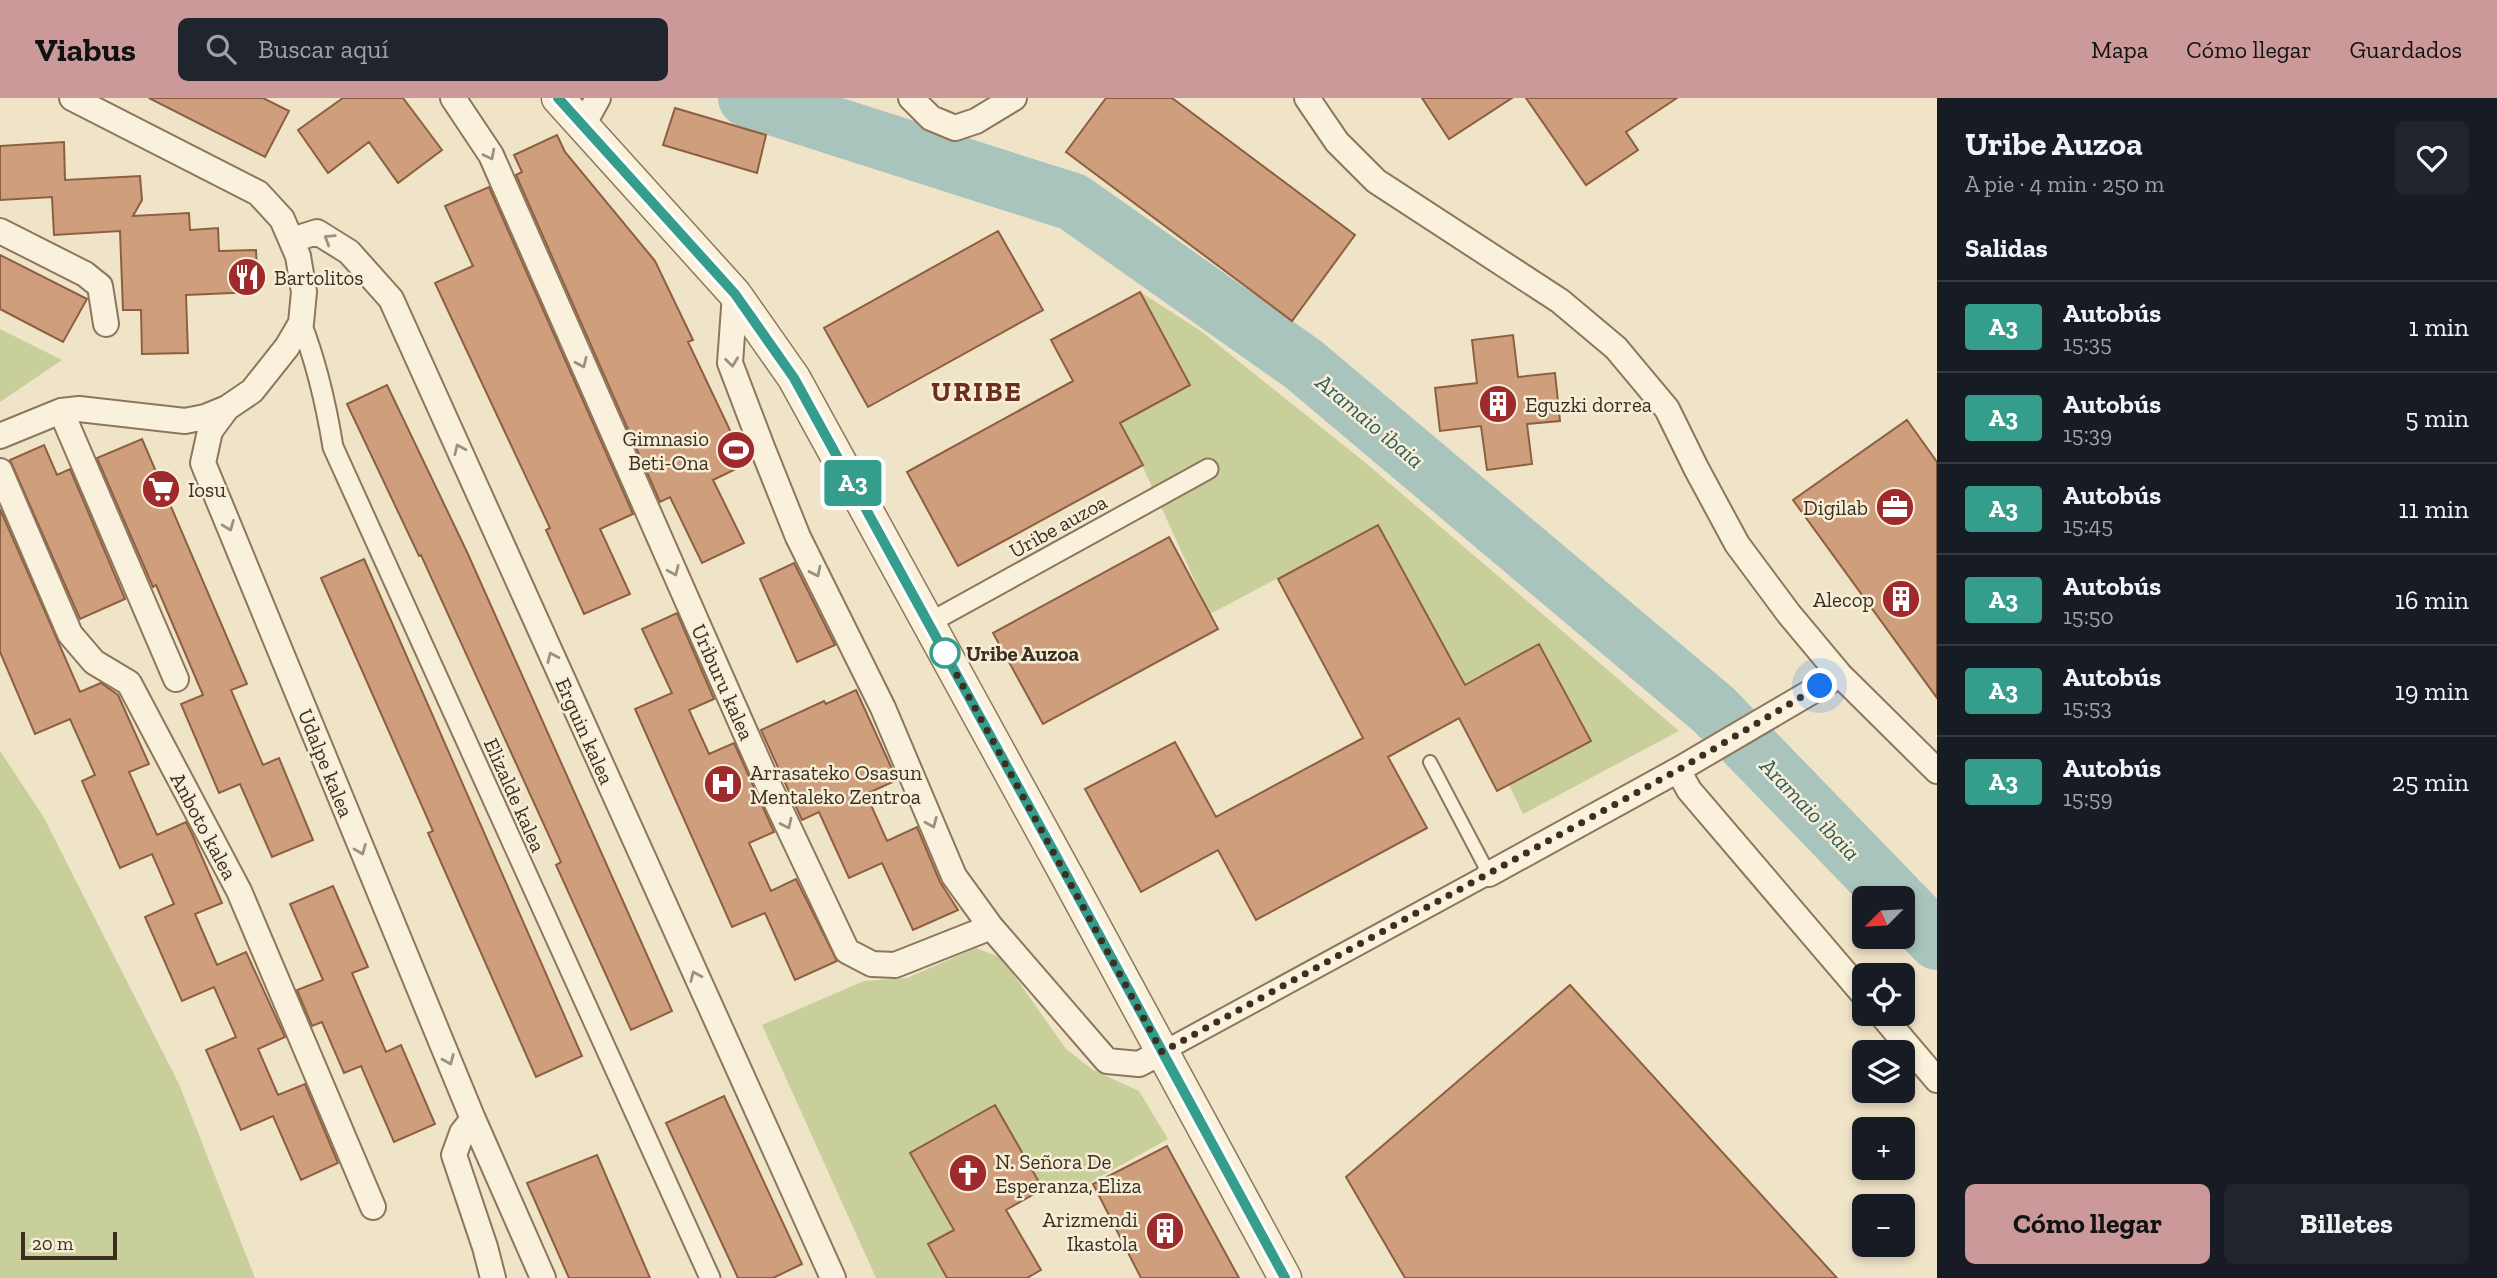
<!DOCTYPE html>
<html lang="es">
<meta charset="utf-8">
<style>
body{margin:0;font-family:"Zilla Slab",serif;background:#20242c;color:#f1f3f6;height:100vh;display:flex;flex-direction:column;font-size:26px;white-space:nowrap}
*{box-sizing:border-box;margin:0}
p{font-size:23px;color:#9ea1a6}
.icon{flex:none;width:38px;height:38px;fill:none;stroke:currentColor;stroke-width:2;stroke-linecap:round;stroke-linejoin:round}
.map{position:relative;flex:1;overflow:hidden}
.panel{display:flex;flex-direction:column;background:#171b24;width:560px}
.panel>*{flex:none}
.badge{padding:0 14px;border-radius:5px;font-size:24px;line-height:46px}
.needle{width:46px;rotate:246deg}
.tools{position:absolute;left:1852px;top:788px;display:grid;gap:14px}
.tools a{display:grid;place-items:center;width:63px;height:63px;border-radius:10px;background:#171b24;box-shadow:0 4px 10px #0003;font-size:35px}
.scale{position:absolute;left:21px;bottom:18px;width:96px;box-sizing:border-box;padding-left:7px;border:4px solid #3d2e20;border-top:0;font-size:19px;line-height:24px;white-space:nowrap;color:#3d2e20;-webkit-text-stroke:5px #f7eed8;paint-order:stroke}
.you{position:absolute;width:35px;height:35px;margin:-18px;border:5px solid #fff;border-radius:50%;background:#1a73e8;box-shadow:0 0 0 10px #1a73e833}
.map>.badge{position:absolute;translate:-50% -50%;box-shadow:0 0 0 4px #fff}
h2{padding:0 28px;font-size:26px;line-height:63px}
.round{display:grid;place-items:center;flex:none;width:74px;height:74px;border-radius:10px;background:#20242c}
.headline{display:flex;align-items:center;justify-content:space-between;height:119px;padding:0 28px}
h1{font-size:33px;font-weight:700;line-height:52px}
.action{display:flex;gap:14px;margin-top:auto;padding:14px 28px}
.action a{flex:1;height:80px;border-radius:10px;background:#cc999b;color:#111;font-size:28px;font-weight:700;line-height:80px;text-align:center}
.action a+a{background:#20242c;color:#f1f3f6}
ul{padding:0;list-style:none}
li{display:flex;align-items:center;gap:21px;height:91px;padding:0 28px;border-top:2px solid #363941}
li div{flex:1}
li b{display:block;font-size:26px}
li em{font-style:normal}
li .badge{min-width:77px;font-weight:700;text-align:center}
header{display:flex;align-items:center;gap:42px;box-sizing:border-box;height:98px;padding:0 35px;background:#cc999b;color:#111}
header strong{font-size:33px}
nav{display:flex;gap:38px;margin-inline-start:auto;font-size:24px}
.search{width:490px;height:63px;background:#20242c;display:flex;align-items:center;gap:18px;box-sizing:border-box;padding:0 24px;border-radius:10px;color:#9ea1a6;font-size:26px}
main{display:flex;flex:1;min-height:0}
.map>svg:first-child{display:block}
</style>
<header>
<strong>Viabus</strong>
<div class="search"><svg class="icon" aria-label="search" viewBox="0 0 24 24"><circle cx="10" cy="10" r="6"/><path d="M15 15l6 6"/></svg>Buscar aquí</div>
<nav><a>Mapa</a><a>Cómo llegar</a><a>Guardados</a></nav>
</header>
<main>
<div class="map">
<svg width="1937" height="1180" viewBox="0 0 1937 1180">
<rect width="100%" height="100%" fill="#f0e4c8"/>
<path fill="#c9cf9b" d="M 1140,194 L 1201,233 L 1367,366 L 1679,633 L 1523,716 L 1509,687 L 1591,643 L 1540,546 L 1465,587 L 1378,427 L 1210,516 L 1136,354 L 1120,325 L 1190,286 Z
M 0,231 L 62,262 L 0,304 Z
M 0,653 L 43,718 L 179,986 L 255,1180 L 0,1180 Z
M 976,850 L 1002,860 L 1066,951 L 1093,972 L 1139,993 L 1168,1041 L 1069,1096 L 1062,1082 L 1043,1091 L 995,1007 L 910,1055 L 953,1132 L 928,1147 L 947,1180 L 876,1180 L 762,927 L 864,883 L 907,880 Z"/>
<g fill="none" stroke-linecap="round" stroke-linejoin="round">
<path stroke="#a9c4bc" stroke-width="58" d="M 747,0 L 1073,104 L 1303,266 L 1714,612 L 1896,800
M 1902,806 L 1937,843"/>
</g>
<path fill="#cf9f7d" stroke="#8d5f41" stroke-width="2" d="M 149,0 L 263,0 L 289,13 L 265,59 Z
M 343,0 L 403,0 L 442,52 L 398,85 L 369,44 L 328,75 L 298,32 Z
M 1106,0 L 1172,0 L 1355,137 L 1292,223 L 1066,54 Z
M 1422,0 L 1512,0 L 1449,41 Z
M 1526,0 L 1677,0 L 1626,34 L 1638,52 L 1586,87 Z
M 675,10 L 766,37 L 757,75 L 663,47 Z
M 557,37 L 565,54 L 655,163 L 693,242 L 688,244 L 746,366 L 713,382 L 744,445 L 702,465 L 670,399 L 660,404 L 516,77 L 522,74 L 514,57 Z
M 64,44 L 65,82 L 140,78 L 142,102 L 133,118 L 189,115 L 190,132 L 218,130 L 219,153 L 256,152 L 258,194 L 186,197 L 188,255 L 142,256 L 141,212 L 123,212 L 120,133 L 54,137 L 52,99 L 0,102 L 0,48 Z
M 489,89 L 633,416 L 600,431 L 630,496 L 584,516 L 546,432 L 550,430 L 435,185 L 473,168 L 445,108 Z
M 998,133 L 1043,212 L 868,309 L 824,230 Z
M 0,157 L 87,201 L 63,244 L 0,211 Z
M 1140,194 L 1190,287 L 1120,325 L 1143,367 L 958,468 L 907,374 L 1073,283 L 1051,242 Z
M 1513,237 L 1518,279 L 1555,275 L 1560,323 L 1527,326 L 1532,366 L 1487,372 L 1481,328 L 1440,333 L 1435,290 L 1477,285 L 1472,242 Z
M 387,287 L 467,454 L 672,913 L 631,932 L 556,767 L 561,764 L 421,457 L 419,458 L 347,306 Z
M 1907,322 L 1937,364 L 1937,600 L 1793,402 Z
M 142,341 L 247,586 L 231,592 L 263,667 L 279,660 L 313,742 L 272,759 L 240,686 L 219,695 L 181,606 L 203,597 L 156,487 L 153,489 L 97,360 Z
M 44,347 L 57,377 L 70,371 L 125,501 L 80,521 L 10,362 Z
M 0,411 L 80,594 L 101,585 L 118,597 L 149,666 L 129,674 L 157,737 L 186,724 L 192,736 L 222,805 L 195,816 L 217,867 L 246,854 L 285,939 L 258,951 L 278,997 L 305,986 L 338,1065 L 301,1082 L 273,1018 L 241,1032 L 206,952 L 236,939 L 214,889 L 182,903 L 145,819 L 174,806 L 152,756 L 120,770 L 82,683 L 95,677 L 70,621 L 35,636 L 0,554 Z
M 1378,427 L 1465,587 L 1539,546 L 1591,643 L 1497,693 L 1459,620 L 1388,659 L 1427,730 L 1256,822 L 1218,752 L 1141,794 L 1085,691 L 1175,644 L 1216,719 L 1363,640 L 1278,481 Z
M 1169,439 L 1218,531 L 1043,626 L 993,535 Z
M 364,461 L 582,958 L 536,979 L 428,735 L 433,733 L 321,480 Z
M 794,465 L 835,547 L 797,564 L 760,481 Z
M 677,515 L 714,601 L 689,612 L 709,656 L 734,645 L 774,734 L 749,745 L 771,793 L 796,781 L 837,863 L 795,882 L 765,815 L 732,829 L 635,611 L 672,595 L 642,531 Z
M 856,592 L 897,682 L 866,696 L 887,743 L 917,729 L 940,784 L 958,812 L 913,832 L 882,765 L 849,780 L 819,714 L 802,722 L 761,632 L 824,603 L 826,606 Z
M 333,788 L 368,869 L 352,875 L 386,954 L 401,947 L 435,1026 L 394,1044 L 361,968 L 344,975 L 322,924 L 312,928 L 297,892 L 323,882 L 290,806 Z
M 1570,887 L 1837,1180 L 1405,1180 L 1346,1079 Z
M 724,998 L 802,1166 L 773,1180 L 738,1180 L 666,1025 Z
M 995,1007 L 1043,1091 L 1006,1112 L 1041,1172 L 1027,1180 L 947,1180 L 928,1146 L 954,1132 L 910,1055 Z
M 1167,1048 L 1239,1180 L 1141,1180 L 1093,1086 Z
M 597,1057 L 650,1180 L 569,1180 L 527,1085 Z"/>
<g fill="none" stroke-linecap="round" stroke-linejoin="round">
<g stroke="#8d765c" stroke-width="16">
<path id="service" d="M 1430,664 L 1489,776"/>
</g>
<g stroke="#8d765c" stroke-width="23">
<path id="pedestrian" d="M 301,225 C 317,266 326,306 333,349 L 710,1180
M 929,525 L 1208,371
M 1162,954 L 1489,776"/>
</g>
<g stroke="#8d765c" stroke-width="28">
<path id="minor" d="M 453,0 L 491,57 L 768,686 L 847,853 L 872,866 L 895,867 L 991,829 L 1107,963 L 1139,966 L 1162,954
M 911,0 L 931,20 L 955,30 L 976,23 L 1014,0
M 1307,0 L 1337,44 L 1376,83 L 1560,203 L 1616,250 L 1667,311 L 1696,370 L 1737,446 L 1789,516 L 1840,577 L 1937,673
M 583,27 L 598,0
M 0,133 L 85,176 L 100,188 L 106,226
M 292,142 L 317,134 L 349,154 L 391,201 L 833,1180
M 735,196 L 730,265 L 762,349 L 798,439 L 883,610 L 954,778 L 991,829
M 227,310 L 210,333 L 203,365 L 473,1021 L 543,1180
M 61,313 L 176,581
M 0,338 L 61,313 L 79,311 L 185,323 L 205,319 L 227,310 L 252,293 L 287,249 L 301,225 L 304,194 L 298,158 L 282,121 L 258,95 L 72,0
M 0,373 L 70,536 L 94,564 L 129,585 L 239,793 L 373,1109
M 1678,672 L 1689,692 L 1864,897
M 1489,776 L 1678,672 L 1840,577
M 1880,915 L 1937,982
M 473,1021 L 462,1035 L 454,1057 L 485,1149 L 493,1180"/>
</g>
<g stroke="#8d765c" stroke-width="35">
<path id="tertiary" d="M 558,0 L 735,196 L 794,280 L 1067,778 L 1285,1180"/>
</g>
<use href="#service" stroke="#faf1dc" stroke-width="12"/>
<use href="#pedestrian" stroke="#faf1dc" stroke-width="19"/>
<use href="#minor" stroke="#faf1dc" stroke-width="24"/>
<use href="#tertiary" stroke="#faf1dc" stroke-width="32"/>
</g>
<defs><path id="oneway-chevron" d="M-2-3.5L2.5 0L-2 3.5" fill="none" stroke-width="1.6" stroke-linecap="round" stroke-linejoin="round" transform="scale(1.75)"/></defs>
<g stroke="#9c907e">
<use href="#oneway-chevron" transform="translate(490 57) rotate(63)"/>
<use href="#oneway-chevron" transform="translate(329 141) rotate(-148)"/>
<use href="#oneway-chevron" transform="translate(732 264) rotate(83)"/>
<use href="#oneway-chevron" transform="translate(582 265) rotate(66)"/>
<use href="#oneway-chevron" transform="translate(459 351) rotate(-114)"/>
<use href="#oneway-chevron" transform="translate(229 428) rotate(68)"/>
<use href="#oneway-chevron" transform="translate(674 473) rotate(66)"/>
<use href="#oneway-chevron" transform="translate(816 474) rotate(64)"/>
<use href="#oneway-chevron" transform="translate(552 559) rotate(-114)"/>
<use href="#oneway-chevron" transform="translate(932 725) rotate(67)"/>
<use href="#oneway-chevron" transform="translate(787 726) rotate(65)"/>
<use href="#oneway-chevron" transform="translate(361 752) rotate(68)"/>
<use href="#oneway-chevron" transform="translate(695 878) rotate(-114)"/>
<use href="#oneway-chevron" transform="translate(449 962) rotate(67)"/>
</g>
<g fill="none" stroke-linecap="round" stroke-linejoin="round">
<g stroke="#fff" stroke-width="16">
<path id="line" d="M 558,0 L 735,196 L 794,280 L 1067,778 L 1285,1180"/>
</g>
<use href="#line" stroke="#349d8b" stroke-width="10"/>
<path stroke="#3d2e20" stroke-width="7" stroke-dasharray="0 12.6" d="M 945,555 L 1162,954 L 1678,672 L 1820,588"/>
</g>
<defs>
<g id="restaurant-disc" transform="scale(2.0125)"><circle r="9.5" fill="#9e2a2b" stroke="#f7eed8"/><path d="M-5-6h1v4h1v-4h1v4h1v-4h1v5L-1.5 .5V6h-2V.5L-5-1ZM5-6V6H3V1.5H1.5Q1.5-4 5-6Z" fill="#fff"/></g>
<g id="building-disc" transform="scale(2.0125)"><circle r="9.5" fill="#9e2a2b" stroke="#f7eed8"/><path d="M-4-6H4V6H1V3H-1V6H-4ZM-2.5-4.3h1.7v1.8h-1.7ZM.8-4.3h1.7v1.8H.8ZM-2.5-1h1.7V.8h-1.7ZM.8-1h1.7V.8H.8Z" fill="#fff"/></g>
<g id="stadium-disc" transform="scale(2.0125)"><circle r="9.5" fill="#9e2a2b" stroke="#f7eed8"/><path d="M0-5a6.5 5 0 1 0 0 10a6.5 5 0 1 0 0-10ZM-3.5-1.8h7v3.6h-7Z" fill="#fff"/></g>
<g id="supermarket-disc" transform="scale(2.0125)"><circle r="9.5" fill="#9e2a2b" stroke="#f7eed8"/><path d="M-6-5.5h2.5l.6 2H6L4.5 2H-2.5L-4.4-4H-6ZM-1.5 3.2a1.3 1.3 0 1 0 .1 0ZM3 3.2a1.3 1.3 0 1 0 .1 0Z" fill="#fff"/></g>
<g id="office-disc" transform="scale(2.0125)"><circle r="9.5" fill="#9e2a2b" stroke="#f7eed8"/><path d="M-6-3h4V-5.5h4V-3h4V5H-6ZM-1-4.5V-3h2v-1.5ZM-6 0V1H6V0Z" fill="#fff"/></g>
<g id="hospital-disc" transform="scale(2.0125)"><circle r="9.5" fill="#9e2a2b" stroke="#f7eed8"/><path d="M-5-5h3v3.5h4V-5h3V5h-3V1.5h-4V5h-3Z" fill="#fff"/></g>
<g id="church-disc" transform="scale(2.0125)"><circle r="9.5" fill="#9e2a2b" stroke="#f7eed8"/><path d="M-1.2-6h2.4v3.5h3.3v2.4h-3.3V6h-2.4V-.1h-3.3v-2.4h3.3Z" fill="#fff"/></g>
</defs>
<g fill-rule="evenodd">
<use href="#restaurant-disc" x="247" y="179"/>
<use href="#building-disc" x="1498" y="306"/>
<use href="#stadium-disc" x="736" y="352"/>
<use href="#supermarket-disc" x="161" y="391"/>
<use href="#office-disc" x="1895" y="409"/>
<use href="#building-disc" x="1901" y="501"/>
<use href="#hospital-disc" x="723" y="686"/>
<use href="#church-disc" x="968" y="1075"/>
<use href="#building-disc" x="1165" y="1133"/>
</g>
<circle fill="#fff" stroke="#349d8b" stroke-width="3.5" cx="945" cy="555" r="14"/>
<g text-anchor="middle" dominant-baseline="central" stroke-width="5" stroke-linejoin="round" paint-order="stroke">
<g font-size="21" fill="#3d2e20" stroke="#f7eed8" text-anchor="start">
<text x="274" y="179">Bartolitos</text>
<text x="1525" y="306">Eguzki dorrea</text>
<text x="709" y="340" text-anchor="end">Gimnasio<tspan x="709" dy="24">Beti-Ona</tspan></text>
<text x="188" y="391">Iosu</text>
<text x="1868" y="409" text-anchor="end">Digilab</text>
<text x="1874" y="501" text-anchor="end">Alecop</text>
<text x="750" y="674">Arrasateko Osasun<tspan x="750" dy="24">Mentaleko Zentroa</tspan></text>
<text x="995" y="1063">N. Señora De<tspan x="995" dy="24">Esperanza, Eliza</tspan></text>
<text x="1138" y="1121" text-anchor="end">Arizmendi<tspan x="1138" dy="24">Ikastola</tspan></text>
</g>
<g font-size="21" fill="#3d2e20" stroke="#f7eed8">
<text transform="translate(1058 428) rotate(-29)">Uribe auzoa</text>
<text transform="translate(723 584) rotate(66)">Uriburu kalea</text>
<text transform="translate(585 633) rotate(66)">Erguin kalea</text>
<text transform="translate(326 665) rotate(68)">Udalpe kalea</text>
<text transform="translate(515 697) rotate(66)">Elizalde kalea</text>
<text transform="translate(204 728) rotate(62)">Anboto kalea</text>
</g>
<g font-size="21" font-weight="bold" fill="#3d2e20" stroke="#f7eed8" text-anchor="start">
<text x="966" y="555">Uribe Auzoa</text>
</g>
<g font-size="23" font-style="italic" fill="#2f5d5a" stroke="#f7eed8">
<text transform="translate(1370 323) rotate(40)">Aramaio ibaia</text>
<text transform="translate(1810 711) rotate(46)">Aramaio ibaia</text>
</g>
<g font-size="28" font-weight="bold" letter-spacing="2" fill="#6b2e1e" stroke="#f7eed8">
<text x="977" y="293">URIBE</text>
</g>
</g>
</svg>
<div class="tools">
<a><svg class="needle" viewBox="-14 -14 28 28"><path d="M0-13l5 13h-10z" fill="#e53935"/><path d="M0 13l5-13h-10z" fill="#9ea1a6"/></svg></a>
<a><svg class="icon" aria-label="locate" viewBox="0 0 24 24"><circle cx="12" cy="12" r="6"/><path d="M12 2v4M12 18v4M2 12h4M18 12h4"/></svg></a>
<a><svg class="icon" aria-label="layers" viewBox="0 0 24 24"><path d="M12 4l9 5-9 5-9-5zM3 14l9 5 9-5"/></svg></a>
<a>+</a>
<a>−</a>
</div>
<div class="scale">20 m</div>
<div class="you" style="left:1820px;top:588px"></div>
<b class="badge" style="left:853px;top:385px;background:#349d8b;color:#fff">A3</b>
</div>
<section class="panel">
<div class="headline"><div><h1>Uribe Auzoa</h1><p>A pie · 4 min · 250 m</p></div><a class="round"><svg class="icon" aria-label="heart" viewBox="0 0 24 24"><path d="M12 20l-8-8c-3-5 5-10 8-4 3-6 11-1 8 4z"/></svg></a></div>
<h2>Salidas</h2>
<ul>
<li><span class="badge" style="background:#349d8b;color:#fff">A3</span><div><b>Autobús</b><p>15:35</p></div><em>1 min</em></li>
<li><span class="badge" style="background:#349d8b;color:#fff">A3</span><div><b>Autobús</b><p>15:39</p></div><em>5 min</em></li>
<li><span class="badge" style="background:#349d8b;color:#fff">A3</span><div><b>Autobús</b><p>15:45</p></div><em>11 min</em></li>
<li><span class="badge" style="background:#349d8b;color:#fff">A3</span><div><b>Autobús</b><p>15:50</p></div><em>16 min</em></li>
<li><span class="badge" style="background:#349d8b;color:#fff">A3</span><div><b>Autobús</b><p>15:53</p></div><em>19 min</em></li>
<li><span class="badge" style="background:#349d8b;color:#fff">A3</span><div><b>Autobús</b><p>15:59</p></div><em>25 min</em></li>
</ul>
<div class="action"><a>Cómo llegar</a><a>Billetes</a></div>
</section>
</main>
